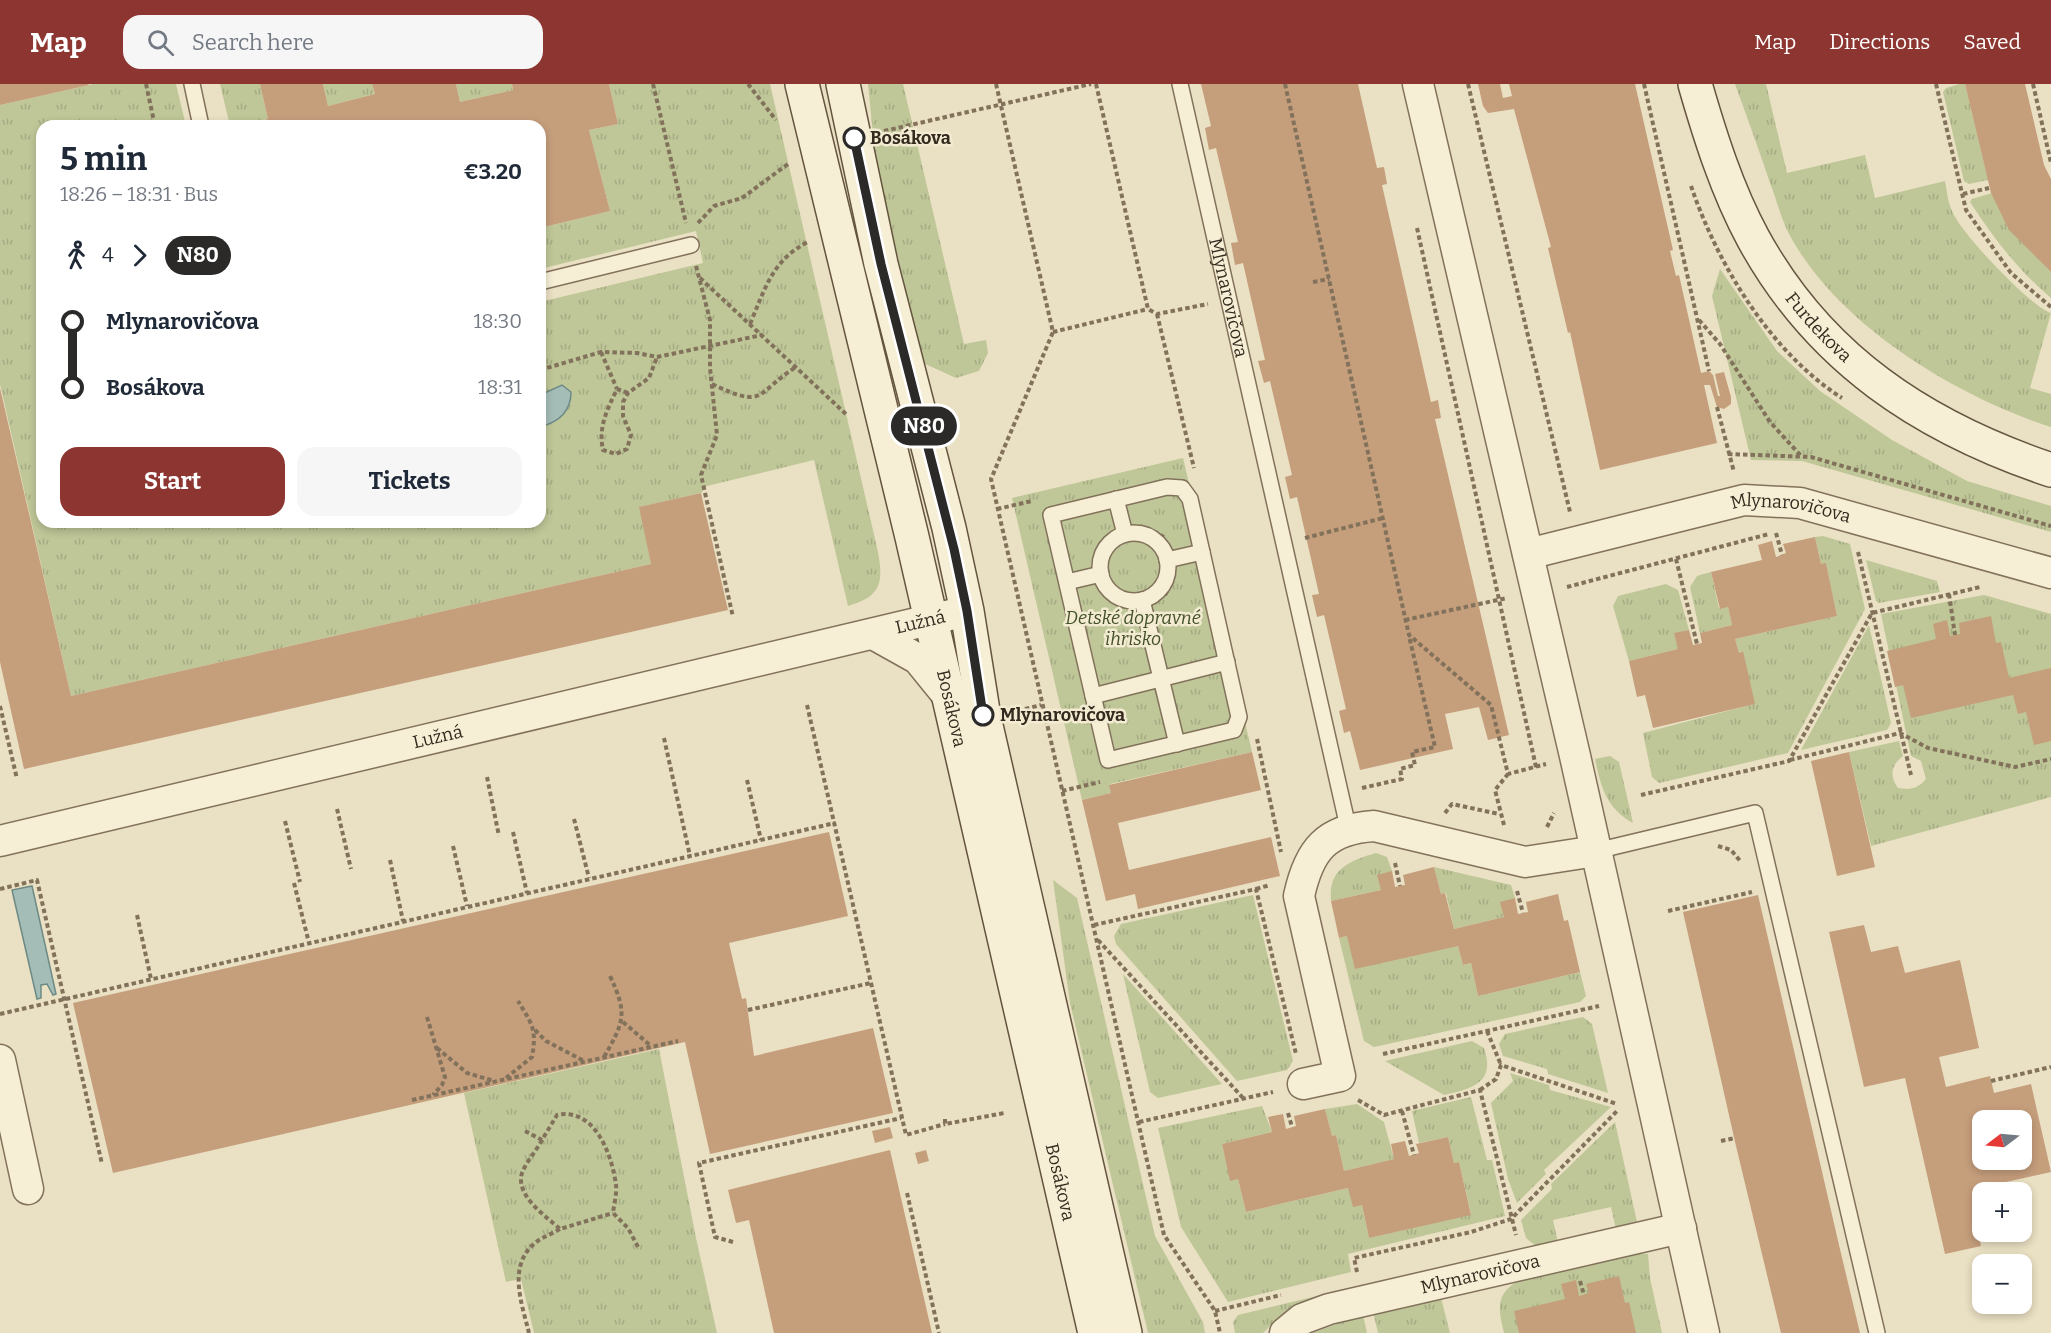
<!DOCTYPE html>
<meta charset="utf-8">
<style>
body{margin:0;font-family:Bitter,serif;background:#f6f6f7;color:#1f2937;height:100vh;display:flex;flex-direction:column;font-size:22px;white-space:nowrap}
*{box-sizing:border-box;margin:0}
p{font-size:20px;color:#747a83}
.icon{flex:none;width:33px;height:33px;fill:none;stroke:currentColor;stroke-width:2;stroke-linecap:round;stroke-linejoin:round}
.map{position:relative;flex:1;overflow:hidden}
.side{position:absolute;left:36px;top:36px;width:510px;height:408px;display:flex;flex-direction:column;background:#fff;border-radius:18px;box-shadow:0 3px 9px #0003}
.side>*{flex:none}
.badge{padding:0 12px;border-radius:20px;font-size:21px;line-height:39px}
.needle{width:39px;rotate:254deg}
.fabs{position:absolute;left:1972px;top:1026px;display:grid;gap:12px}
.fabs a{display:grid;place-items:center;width:60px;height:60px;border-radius:12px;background:#fff;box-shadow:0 3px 9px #0003;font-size:30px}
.map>.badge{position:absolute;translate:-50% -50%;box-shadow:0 0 0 3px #fff}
.legs{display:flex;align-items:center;gap:9px;height:66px;padding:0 24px;font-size:20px}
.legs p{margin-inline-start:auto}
.overview{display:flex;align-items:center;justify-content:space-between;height:102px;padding:0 24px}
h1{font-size:33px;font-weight:700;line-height:45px}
.cta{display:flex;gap:12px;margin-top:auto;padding:12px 24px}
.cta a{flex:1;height:69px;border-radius:18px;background:#8d3530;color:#fff;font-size:24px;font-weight:700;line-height:69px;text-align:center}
.cta a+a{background:#f6f6f7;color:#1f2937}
ul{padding:0 24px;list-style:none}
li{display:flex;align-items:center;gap:21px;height:66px;font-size:22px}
li i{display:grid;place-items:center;width:9px;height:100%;margin:0 8px;background:currentColor}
li i::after{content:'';width:15px;height:15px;margin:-8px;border:4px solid;border-radius:50%;background:#fff}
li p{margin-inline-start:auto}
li:first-child i{background:linear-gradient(#0000 50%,currentColor 0)}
li:last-child i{background:linear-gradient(currentColor 50%,#0000 0)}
header{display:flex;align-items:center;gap:36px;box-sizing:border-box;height:84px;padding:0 30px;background:#8d3530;color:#fff}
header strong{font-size:28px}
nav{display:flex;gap:33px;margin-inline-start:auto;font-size:21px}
.search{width:420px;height:54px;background:#f6f6f7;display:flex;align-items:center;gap:15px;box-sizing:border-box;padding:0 21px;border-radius:18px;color:#747a83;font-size:22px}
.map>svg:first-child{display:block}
</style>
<header>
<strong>Map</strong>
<div class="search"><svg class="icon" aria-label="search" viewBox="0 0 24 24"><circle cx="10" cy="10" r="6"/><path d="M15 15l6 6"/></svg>Search here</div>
<nav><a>Map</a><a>Directions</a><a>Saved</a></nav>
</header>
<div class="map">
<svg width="2051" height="1249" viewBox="0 0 2051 1249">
<defs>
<pattern id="grass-tufts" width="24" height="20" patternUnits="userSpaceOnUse" patternTransform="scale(1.5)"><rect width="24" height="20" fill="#bfc798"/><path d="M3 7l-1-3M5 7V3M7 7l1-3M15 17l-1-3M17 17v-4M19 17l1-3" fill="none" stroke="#a5ab83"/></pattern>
</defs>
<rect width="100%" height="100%" fill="#eae0c3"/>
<path fill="url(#grass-tufts)" d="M 93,0 L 176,0 L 186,42 L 42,42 L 42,438 L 540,438 L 540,218 L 703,179 L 696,147 L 540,185 L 540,144 L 610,127 L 589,46 L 618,40 L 609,0 L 770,0 L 878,468 C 884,500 880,513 848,522 L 814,376 L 707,402 L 701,409 L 640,423 L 651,480 L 71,612 L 0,300 L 0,21 Z
M 220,0 L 260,0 L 268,35 L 230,42 Z
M 323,0 L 372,0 L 375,10 L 328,22 Z
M 456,0 L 512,0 L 513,6 L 460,18 Z
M 868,0 L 903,0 L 964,260 L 986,256 L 988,269 L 979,287 L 956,294 L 923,279 L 876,81 Z
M 1735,0 L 1766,0 L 1787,89 L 1865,71 L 1875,114 L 1945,97 C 1947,107 1948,120 1953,129 C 1962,150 2031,223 2051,229 L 2030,304 L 2051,310 L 2051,343 C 1955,312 1834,239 1787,146 C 1780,131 1776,114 1770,99 C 1759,66 1747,33 1735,0 Z
M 1959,0 L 1965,0 L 1988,96 L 1969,100 L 1964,97 L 1943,8 L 1946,4 Z
M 1992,109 L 2010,146 L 2051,188 L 2051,214 C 2018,186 1994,155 1970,118 L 1972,115 Z
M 1720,185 L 1777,267 L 1820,307 L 1892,356 L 1967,397 L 2051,422 L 2051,448 L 1802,377 L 1751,376 L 1712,212 Z
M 1183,374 L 1252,668 L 1110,700 L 1111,709 L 1082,716 L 1012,414 Z
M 1823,452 L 1850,460 L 1865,525 L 1788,669 L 1659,699 L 1652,693 L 1643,649 L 1754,620 L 1742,567 L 1739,569 L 1735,555 L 1837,532 L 1826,480 L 1821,480 L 1815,453 Z
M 1866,476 L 1937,497 L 1940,508 L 1879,519 L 1876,517 Z
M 1711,488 L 1719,524 L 1728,523 L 1732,541 L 1700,549 L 1690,503 L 1697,492 Z
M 1666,500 L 1678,506 L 1689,546 L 1675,550 L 1678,565 L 1629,577 L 1613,522 L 1618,512 Z
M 1984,511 L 2051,530 L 2051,713 L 1871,762 L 1849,668 L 1899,657 L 1903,672 C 1891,681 1889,692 1898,704 C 1911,706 1917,705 1926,695 L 1921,677 L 1911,672 L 1881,530 Z
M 1869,541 L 1891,639 L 1887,646 L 1801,666 Z
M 1610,672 L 1619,678 L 1633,739 C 1606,724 1601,703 1595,675 Z
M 1376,769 L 1387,773 L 1392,787 L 1381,806 L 1331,817 C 1328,785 1349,777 1376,769 Z
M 1434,783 L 1511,801 L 1515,814 L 1504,833 L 1454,845 L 1446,809 L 1441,810 Z
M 1053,796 L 1077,814 L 1155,1152 L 1203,1238 L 1205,1249 L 1148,1249 L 1070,919 Z
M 1253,811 L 1293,977 L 1287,986 L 1237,997 L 1116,860 L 1114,852 L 1121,840 Z
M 1347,852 L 1458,862 L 1463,881 L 1471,879 L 1478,912 L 1580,888 L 1586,912 L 1580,918 L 1374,963 L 1364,957 L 1339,854 Z
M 1123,890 L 1222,1000 L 1158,1014 L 1150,1008 Z
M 1583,933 L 1592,940 L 1608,1009 L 1548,990 L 1547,985 L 1503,972 L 1499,960 L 1505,950 Z
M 1472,957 L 1484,964 C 1496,999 1472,1005 1444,1011 L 1385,977 Z
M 659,965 L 696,1154 L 717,1249 L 534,1249 L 521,1195 L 506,1198 L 464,1009 Z
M 1510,989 L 1549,1001 L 1550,1006 L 1611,1023 L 1544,1086 L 1546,1090 L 1517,1119 L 1508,1095 L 1491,1019 L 1513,997 Z
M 1471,1013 L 1487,1076 L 1492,1076 L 1505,1132 L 1348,1170 L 1351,1188 L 1228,1218 L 1181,1143 L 1158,1044 L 1262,1022 L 1272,1048 L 1222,1060 L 1230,1096 L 1238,1095 L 1246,1128 L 1348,1104 L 1362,1121 L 1369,1154 L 1471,1130 L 1459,1078 L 1454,1079 L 1448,1053 L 1419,1059 L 1412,1027 Z
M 1357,1020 L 1384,1038 L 1394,1075 L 1344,1087 L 1336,1051 L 1332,1052 L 1325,1025 Z
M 1615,1038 L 1637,1138 L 1616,1145 L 1611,1123 L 1553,1136 L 1558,1159 L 1537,1163 L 1526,1154 L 1521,1136 L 1552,1105 L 1551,1100 Z
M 1630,1170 L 1648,1170 L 1650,1194 L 1662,1249 L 1504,1249 C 1498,1225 1495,1209 1520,1196 Z
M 1321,1211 L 1273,1239 L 1263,1249 L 1235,1249 L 1233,1238 L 1238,1231 Z
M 1441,1214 L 1450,1249 L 1378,1249 L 1373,1227 Z
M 1363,1231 L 1367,1249 L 1311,1249 Z"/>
<path fill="#a5bdb7" stroke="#6d8a85" stroke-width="1.5" d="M 562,301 L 571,308 C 571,328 559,338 540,343 L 540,311 Z
M 32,802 L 56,910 L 53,911 L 47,900 L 41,901 L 41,914 L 37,915 L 12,806 Z"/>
<path fill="#c59e7c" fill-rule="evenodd" d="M 0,0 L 88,0 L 89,1 L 0,21 Z
M 260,0 L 323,0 L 328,22 L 375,10 L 372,0 L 456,0 L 460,18 L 513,6 L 512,0 L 609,0 L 618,40 L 589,46 L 610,127 L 540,144 L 540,42 L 242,42 L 268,35 Z
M 1201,0 L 1358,0 L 1377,84 L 1384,83 L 1387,100 L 1382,101 L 1431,318 L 1438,316 L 1441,334 L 1435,335 L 1509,651 L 1488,656 L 1479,623 L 1445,630 L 1453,665 L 1360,686 L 1350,647 L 1344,649 L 1339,627 L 1346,625 L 1324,531 L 1317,533 L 1312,511 L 1319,510 L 1297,413 L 1290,415 L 1285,393 L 1292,391 L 1270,297 L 1264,299 L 1258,277 L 1265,276 L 1243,179 L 1235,181 L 1231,159 L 1238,158 L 1216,64 L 1209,66 L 1205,44 L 1211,42 Z
M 1478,0 L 1500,0 L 1503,14 L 1512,12 L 1509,0 L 1635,0 L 1673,166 L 1670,167 L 1676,192 L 1679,191 L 1701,289 L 1709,287 L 1713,291 L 1718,312 L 1720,312 L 1715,290 L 1724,288 L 1731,313 L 1731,320 L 1724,325 L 1717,323 L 1710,301 L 1704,301 L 1717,359 L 1600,386 L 1570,248 L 1568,249 L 1548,164 L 1551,163 L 1514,25 L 1488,29 L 1483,22 Z
M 1965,0 L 2025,0 L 2044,81 L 2051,95 L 2051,188 L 2009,146 L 1991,109 Z
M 0,304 L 71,612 L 651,480 L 639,423 L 701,409 L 728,526 L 24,685 L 0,578 Z
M 1815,453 L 1821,480 L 1826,479 L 1837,532 L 1735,555 L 1739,569 L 1743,567 L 1755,620 L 1653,644 L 1645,611 L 1637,613 L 1629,577 L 1678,565 L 1674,549 L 1689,546 L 1693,561 L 1702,559 L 1700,549 L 1732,541 L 1728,523 L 1720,525 L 1711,488 L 1762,476 L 1758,461 L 1772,457 L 1776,473 L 1786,469 L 1783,460 Z
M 1991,532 L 1996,559 L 2001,558 L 2009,594 L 2051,584 L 2051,657 L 2034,661 L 2026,628 L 2018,630 L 2013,611 L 1911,634 L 1903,601 L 1895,603 L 1887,567 L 1936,555 L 1933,540 L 1947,536 L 1950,552 L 1960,550 L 1959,539 Z
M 1252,668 L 1261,706 L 1118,739 L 1129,786 L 1271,753 L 1280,792 L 1138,825 L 1135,810 L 1106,817 L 1082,716 L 1111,709 L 1109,701 Z
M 1849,668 L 1875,783 L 1837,792 L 1811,677 Z
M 829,748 L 848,832 L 729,859 L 742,915 L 746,914 L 754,972 L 873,944 L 893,1029 L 710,1070 L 685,958 L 113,1089 L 73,919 Z
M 1434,783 L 1441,810 L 1445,809 L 1454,845 L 1504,833 L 1500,818 L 1515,814 L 1518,830 L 1528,828 L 1526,818 L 1558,810 L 1564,837 L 1568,836 L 1580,888 L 1478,912 L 1471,879 L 1463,881 L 1458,862 L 1355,885 L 1347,852 L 1339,854 L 1331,817 L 1381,806 L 1377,791 L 1392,787 L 1395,803 L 1405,801 L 1403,791 Z
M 1758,811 L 1839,1161 L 1860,1249 L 1781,1249 L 1736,1062 L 1683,828 Z
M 1864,841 L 1871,868 L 1898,862 L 1905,889 L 1960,876 L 1979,964 L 1939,973 L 1946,1003 L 1990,992 L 1994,1009 L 2031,1000 L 2051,1088 L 1997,1100 L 1999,1108 L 1983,1108 L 1983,1132 L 1975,1134 L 1981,1162 L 1945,1170 L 1905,994 L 1864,1003 L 1829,848 ZM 1983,1036 L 2022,1036 L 2022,1076 L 1983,1076 Z
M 1325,1025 L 1332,1052 L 1336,1051 L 1344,1087 L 1394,1075 L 1391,1060 L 1405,1057 L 1409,1072 L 1419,1069 L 1416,1060 L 1448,1053 L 1454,1079 L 1459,1078 L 1471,1131 L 1369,1154 L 1362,1121 L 1353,1123 L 1348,1104 L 1246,1128 L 1238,1095 L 1230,1097 L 1222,1060 L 1272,1048 L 1268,1033 L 1283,1030 L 1286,1045 L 1296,1042 L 1294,1032 Z
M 890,1043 L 893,1054 L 875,1059 L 872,1047 Z
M 890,1066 L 932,1249 L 774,1249 L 749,1136 L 736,1139 L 728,1106 Z
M 926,1066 L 929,1077 L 918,1080 L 915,1069 Z
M 1619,1192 L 1625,1219 L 1629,1218 L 1636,1249 L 1519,1249 L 1514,1227 L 1565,1215 L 1561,1200 L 1576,1196 L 1579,1212 L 1589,1209 L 1586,1200 Z"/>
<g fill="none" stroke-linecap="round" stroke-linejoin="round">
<g stroke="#83725b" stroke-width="18">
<g id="lane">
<path d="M 192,0 L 201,42"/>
<path id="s1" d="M 1180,0 L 1348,743"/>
<path d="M 540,198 L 691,161"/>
<path d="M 1167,403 L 1182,404 L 1190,415 L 1239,633 L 1234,646 L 1108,676 L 1051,431 Z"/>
<path d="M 1116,415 L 1125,450"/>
<circle cx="1134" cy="483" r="34"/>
<path d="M 1167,476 L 1202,468"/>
<path d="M 1067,498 L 1101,490"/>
<path d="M 1142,516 L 1177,660"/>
<path d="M 1093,612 L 1227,578"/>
<path d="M 1596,767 L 1755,729 L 1877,1249"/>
</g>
</g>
<g stroke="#83725b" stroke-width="33">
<g id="street">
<path d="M 1418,0 L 1575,672 L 1704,1249"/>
<path id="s2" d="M 1528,470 L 1744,416 L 1800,419 L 2051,489"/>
<path d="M 875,551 L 918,575 L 948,612"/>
<path id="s3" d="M 0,757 L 967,527"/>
<path d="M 0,976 L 28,1105"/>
<path d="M 1303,1000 L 1340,992 L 1299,812 C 1309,766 1326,745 1374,742 L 1525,778 L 1596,767"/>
<path id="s4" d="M 1285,1249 L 1302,1235 L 1329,1225 L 1681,1144"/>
</g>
</g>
<g stroke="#64543f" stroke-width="36">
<g id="secondary">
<path id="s5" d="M 802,0 L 912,453 L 1095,1249"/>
<path d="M 843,0 L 881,180 L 949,444 L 967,527 L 984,633 L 1125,1249"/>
<path id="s6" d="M 1695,0 C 1710,52 1727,106 1753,154 C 1819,275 1923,343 2051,386"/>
</g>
</g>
<path stroke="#83725b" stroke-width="4" stroke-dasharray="4.5 3" stroke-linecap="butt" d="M 146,0 L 155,42
M 653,0 L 686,139
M 748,0 L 776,36
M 996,0 L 1053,248 L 991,395 L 1164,1151 L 1215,1227 L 1220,1249
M 1096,0 L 1148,225 L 1157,230 L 1208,220
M 1285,0 L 1409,551 L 1491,621 L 1508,690 L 1546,680
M 1468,0 L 1570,428
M 1644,0 L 1709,287
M 1936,0 L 1966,126 L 2011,189 L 2051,223
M 2033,0 L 2051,79
M 884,47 L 1091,0
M 1691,102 C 1718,181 1770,268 1842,314
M 1963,110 L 1989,104
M 698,139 L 714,122 L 742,114 L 788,80
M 1417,144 L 1536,683
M 696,182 L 710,236 L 710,284 L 717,351 L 701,391 L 733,533
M 700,194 L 848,332
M 1313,198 L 1329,195
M 1157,230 L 1194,384
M 1699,236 L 1720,260 L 1770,338 L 1802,373
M 750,240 C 765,205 772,176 808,158
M 1053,248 L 1148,225
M 601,268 L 617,305
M 540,286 L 601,268 L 637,269 L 657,273 L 762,251
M 712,300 C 766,326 755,309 796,283
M 628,309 L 617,305 C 607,326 598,343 603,366 L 616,370 L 627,365 L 631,351 L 623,332 L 623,318 L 628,309 L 649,294 L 657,273
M 1717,323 L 1734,388
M 1728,370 L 1811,373 L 2051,442
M 997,425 L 1032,417
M 1147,444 L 1164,453
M 1776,449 L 1782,471
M 1305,454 L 1383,434
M 1858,468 L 1911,691
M 1676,475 L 1697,560
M 1567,503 L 1769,450
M 1949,510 L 1955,551
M 1165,511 L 1173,497
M 1107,513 L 1121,522
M 1405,536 L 1507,514
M 807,621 L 906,1051 L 945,1040
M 0,622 L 17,695
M 1025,625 L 1041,621
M 664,654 L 690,772
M 1257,655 L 1281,768
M 1790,676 L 1900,649 L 1928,664 L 2015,683 L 2051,675
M 487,693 L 499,752
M 747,696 L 761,756
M 1362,704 L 1402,695 L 1400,685 L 1415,681 L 1412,668 L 1435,663 L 1409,552
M 1062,707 L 1100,698
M 1641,711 L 1789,677 L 1872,529 L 1980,503
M 337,725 L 351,785
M 1445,729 L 1452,720 L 1499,730
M 574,735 L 589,794
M 285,737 L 300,798
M 1504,741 L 1495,706 L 1508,690
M 1547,743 L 1554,729
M 513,748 L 527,809
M 453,762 L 467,822
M 1718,762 L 1731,766 L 1741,778
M 390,776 L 403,837
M 1395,779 L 1400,802
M 294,799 L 309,859
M 0,805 L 37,796 L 102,1080
M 1256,805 L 1270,801
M 1517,807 L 1523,829
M 1668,827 L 1752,808
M 137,831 L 151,895
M 1094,841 L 1256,805 L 1296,970
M 1098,856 L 1243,1014
M 748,926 L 871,899
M 0,930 L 835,739
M 427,933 L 445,993 L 442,1001 L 433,1011
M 623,938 L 651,962
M 535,946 L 546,957 L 584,977
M 1487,947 L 1501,981
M 437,964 L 467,989 L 494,997
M 1383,970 L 1599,922
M 604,973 C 624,938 628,930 610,892
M 506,994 L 532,973 C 537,945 532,940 518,917
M 1991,997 L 2051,983
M 1480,1006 L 1496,995 L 1501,981 L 1617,1020
M 412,1016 L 678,957
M 1358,1016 L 1384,1031 L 1480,1006 L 1516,1151
M 1402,1027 L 1414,1071
M 1288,1029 L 1292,1043
M 945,1035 L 945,1040 L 1004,1029
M 1139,1038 L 1273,1008
M 525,1047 L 542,1056 L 557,1031 C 595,1023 612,1071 616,1101 C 617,1110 614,1120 613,1129 L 628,1144 L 638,1163
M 542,1056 C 537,1066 526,1078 522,1089 C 515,1112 546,1132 560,1145 L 613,1129
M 1721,1057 L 1735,1054
M 907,1109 L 939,1249
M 733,1158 L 715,1153 L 699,1079 L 901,1034
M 1357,1188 L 1354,1174 L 1471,1148 L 1511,1135 L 1618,1026
M 1580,1197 L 1584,1211
M 1215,1227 L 1281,1211
M 529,1249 C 522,1220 507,1182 535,1159 C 542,1153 552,1150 560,1145"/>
<use href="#lane" stroke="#f6eed5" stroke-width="15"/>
<use href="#street" stroke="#f6eed5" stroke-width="30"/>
<use href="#secondary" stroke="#f6eed5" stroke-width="33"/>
</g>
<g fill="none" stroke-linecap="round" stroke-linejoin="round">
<g stroke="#fff" stroke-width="14">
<path id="line-1" d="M 854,54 L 881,180 L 954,465 L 967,527 L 983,631"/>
</g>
<use href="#line-1" stroke="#2b2a29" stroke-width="9"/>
</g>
<g fill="#fff" stroke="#2b2a29" stroke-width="3">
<circle cx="854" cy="54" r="10"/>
<circle cx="983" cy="631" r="10"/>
</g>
<g text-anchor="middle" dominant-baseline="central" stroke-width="5" stroke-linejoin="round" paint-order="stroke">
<g font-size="18" font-weight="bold" fill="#342a1e" stroke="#f2ebd2" text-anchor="start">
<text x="870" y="54">Bosákova</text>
<text x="1000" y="631">Mlynarovičova</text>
</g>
<g font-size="18" fill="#342a1e" stroke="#f2ebd2">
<text stroke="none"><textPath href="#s1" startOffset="219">Mlynarovičova</textPath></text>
<text stroke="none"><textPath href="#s6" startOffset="276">Furdekova</textPath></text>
<text stroke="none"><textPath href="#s2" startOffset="270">Mlynarovičova</textPath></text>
<text stroke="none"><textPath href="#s3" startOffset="946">Lužná</textPath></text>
<text stroke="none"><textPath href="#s5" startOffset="642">Bosákova</textPath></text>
<text stroke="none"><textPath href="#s3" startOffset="450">Lužná</textPath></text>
<text stroke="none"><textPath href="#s5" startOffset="1128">Bosákova</textPath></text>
<text stroke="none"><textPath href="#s4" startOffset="206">Mlynarovičova</textPath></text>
</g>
<g font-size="18" font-style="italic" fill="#424f27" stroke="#f2ebd2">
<text x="1133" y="534">Detské dopravné<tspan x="1133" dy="21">ihrisko</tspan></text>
</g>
</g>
</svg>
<div class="fabs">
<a><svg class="needle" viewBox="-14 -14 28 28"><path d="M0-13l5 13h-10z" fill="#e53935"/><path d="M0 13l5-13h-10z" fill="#747a83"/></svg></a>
<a>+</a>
<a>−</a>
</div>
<b class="badge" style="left:924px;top:342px;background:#2b2a29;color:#fff">N80</b>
<section class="side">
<div class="overview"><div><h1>5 min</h1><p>18:26 – 18:31 · Bus</p></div><b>€3.20</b></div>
<div class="legs"><svg class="icon" aria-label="walk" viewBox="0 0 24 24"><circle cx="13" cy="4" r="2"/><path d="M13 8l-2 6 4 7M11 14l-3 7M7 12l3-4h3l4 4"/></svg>4<svg class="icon" aria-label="forward" viewBox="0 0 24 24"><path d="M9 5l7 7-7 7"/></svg><b class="badge" style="background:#2b2a29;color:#fff">N80</b></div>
<ul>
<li><i style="color:#2b2a29"></i><b>Mlynarovičova</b><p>18:30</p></li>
<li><i style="color:#2b2a29"></i><b>Bosákova</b><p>18:31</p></li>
</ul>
<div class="cta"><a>Start</a><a>Tickets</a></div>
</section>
</div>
